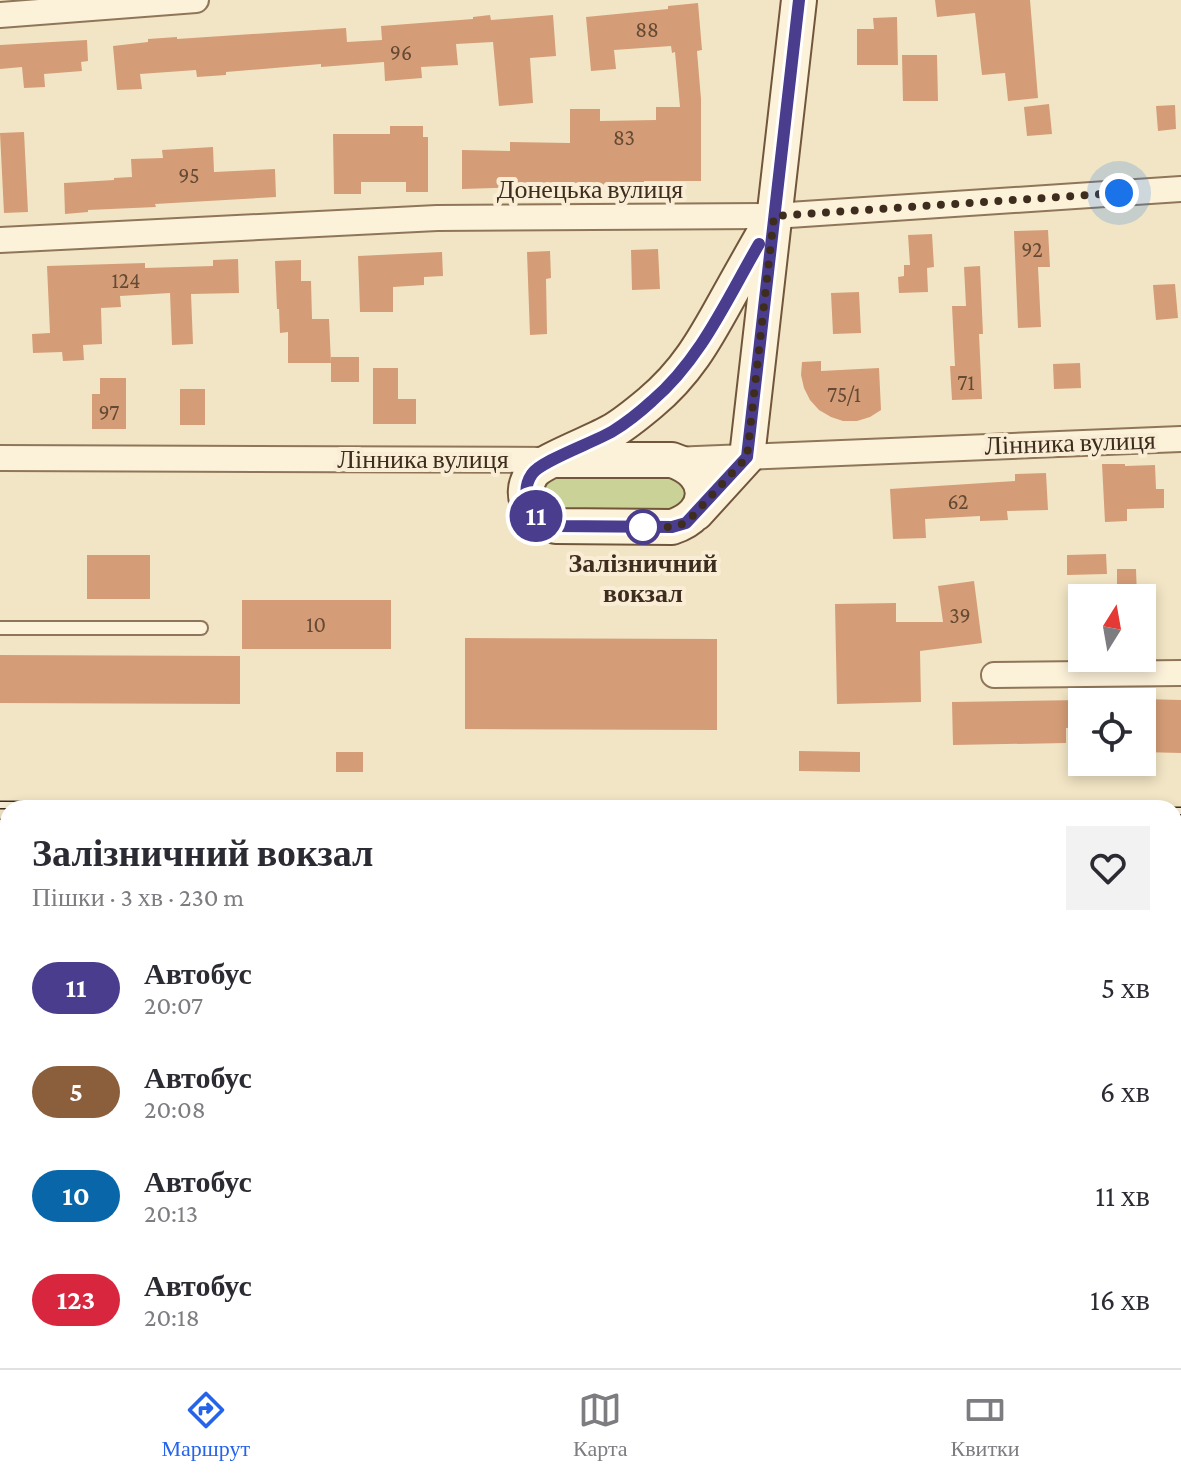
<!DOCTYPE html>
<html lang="uk">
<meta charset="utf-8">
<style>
body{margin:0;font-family:"Crimson Pro",serif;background:#f2f2f3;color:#2b2b33;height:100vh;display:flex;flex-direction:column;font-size:30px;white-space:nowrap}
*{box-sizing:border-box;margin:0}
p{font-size:26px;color:#7c7c81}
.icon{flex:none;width:44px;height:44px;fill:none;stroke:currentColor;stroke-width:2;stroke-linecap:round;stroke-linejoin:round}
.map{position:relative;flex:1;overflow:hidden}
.side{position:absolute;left:0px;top:800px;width:1182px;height:568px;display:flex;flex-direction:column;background:#fff;border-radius:24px 24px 0 0;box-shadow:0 4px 12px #0003}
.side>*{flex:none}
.badge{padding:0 16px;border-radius:26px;font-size:28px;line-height:52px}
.needle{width:52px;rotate:11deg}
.tools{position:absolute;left:1068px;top:584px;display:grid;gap:16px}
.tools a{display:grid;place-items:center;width:88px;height:88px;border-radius:0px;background:#fff;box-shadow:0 4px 12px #0003;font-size:40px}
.you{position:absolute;width:40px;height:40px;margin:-20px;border:6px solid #fff;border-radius:50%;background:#1a73e8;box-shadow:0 0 0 12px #1a73e833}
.map>.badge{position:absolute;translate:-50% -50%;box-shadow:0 0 0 4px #fff}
.round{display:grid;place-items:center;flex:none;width:84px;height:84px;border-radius:0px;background:#f2f2f3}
.summary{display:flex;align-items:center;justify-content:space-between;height:136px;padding:0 32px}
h1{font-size:38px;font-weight:800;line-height:60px}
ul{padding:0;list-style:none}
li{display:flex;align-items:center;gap:24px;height:104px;padding:0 32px}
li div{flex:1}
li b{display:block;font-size:30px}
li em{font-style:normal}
li .badge{min-width:88px;font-weight:700;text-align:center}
.dock{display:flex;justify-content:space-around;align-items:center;height:112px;border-top:2px solid #e1e1e2;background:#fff;font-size:22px;color:#7c7c81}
.dock a{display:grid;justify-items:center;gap:4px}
.dock .on{color:#2563eb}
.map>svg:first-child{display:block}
</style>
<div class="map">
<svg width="1181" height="1368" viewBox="0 0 1181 1368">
<rect width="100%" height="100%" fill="#f2e5c5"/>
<path fill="#cbd297" d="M 681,471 L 689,511 L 557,518 L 534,484 L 540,476 Z
M 0,1098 L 8,1098 L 8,1260 L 0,1260 Z
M 1174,1288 L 1181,1289 L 1181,1326 L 1174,1326 Z"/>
<path fill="#a7c5bc" stroke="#6c958b" stroke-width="2" d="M 0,1260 L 8,1260 L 8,1360 L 92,1360 L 92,1368 L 0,1368 Z
M 1174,1326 L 1181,1326 L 1181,1368 L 603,1368 L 604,1360 L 1174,1360 Z
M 124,1360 L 587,1360 L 586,1368 L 124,1368 Z"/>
<path fill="#d49d77" d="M 935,0 L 1030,0 L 1038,98 L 1008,101 L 1005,73 L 982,75 L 975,13 L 937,17 Z
M 698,3 L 702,50 L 697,51 L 701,99 L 701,181 L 644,181 L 644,185 L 557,184 L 557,186 L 462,189 L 462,150 L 510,151 L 510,142 L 570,143 L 570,109 L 600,109 L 600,121 L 656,120 L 656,107 L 680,107 L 675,52 L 672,53 L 671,46 L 614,50 L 616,69 L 591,71 L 586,17 L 668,9 L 668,6 Z
M 490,15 L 491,20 L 553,15 L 556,56 L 530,58 L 533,103 L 499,106 L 493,42 L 456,44 L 458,65 L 421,67 L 422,78 L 385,81 L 384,62 L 321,67 L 321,64 L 226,72 L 226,75 L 197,77 L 196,70 L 140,74 L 142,89 L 117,90 L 113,46 L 148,42 L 148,39 L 177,37 L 177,39 L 346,28 L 347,42 L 382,40 L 381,26 L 473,19 L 473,17 Z
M 897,17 L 898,65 L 857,65 L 857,29 L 874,29 L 873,18 Z
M 87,40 L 88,61 L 81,62 L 82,71 L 44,74 L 45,87 L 24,88 L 22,67 L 0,69 L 0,45 Z
M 902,55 L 937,55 L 938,101 L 903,101 Z
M 1049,104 L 1052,134 L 1027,136 L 1024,107 Z
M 1175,105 L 1176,129 L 1158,131 L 1156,106 Z
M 390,126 L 423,126 L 423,137 L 428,137 L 428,192 L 406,192 L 406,182 L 361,182 L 361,194 L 334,194 L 333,134 L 390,134 Z
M 24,132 L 28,212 L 4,213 L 0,133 Z
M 213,147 L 214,172 L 275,169 L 276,197 L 155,204 L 156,207 L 88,210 L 88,212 L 65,214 L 64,183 L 114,180 L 114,178 L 132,177 L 131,159 L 163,158 L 162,150 Z
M 1048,230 L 1050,267 L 1038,267 L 1041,327 L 1018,328 L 1014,231 Z
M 932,234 L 934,267 L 927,268 L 928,292 L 899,293 L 898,277 L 904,276 L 904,265 L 910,265 L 908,235 Z
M 658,249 L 660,289 L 632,290 L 631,250 Z
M 550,251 L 551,278 L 546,279 L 547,334 L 530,335 L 527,252 Z
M 442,252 L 443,276 L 424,277 L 424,285 L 393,287 L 393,312 L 360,312 L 358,256 Z
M 238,259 L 239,293 L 191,294 L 193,344 L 172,345 L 170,293 L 120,296 L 121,307 L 101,308 L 102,344 L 83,345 L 84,360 L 63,361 L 62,352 L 33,353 L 32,334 L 50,333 L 47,266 L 145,263 L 145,268 L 213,266 L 213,260 Z
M 301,260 L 301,281 L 311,281 L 312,319 L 329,319 L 331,363 L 288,363 L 288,332 L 280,333 L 279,309 L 277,309 L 275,261 Z
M 980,266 L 983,334 L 979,334 L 982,399 L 952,400 L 950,366 L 955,366 L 952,306 L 966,306 L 964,267 Z
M 1175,284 L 1178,318 L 1156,320 L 1153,285 Z
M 859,292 L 861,333 L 833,334 L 831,293 Z
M 331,357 L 359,357 L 359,382 L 331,382 Z
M 821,361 L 821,371 L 879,368 L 881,410 L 870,417 L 857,421 L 843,421 L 831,417 L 819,410 L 810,400 L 804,388 L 801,375 L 802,362 Z
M 1080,363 L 1081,388 L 1054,389 L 1053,364 Z
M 373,368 L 398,368 L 398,399 L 416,399 L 416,424 L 373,424 Z
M 100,378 L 126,378 L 126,429 L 92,429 L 92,394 L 100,394 Z
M 180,389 L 205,389 L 205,425 L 180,425 Z
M 1102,464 L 1125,464 L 1125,466 L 1155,465 L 1156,489 L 1164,489 L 1164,508 L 1127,509 L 1127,521 L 1105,522 Z
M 1046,473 L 1048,510 L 1007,511 L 1008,520 L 980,521 L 980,516 L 925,519 L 926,538 L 893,539 L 890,489 L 1015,481 L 1015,474 Z
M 1106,554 L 1107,574 L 1067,575 L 1067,555 Z
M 87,555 L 150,555 L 150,599 L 87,599 Z
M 1117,569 L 1136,569 L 1137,598 L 1117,598 Z
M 974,581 L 982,643 L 920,651 L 921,702 L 837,704 L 835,604 L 896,603 L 896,622 L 943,622 L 938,586 Z
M 242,600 L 391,600 L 391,649 L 242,649 Z
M 465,638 L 717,639 L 717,730 L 465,729 Z
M 0,655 L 240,656 L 240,704 L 0,703 Z
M 1142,699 L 1181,700 L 1181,753 L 1142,752 Z
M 1082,700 L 1082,728 L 1066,728 L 1066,743 L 953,745 L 952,702 Z
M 799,751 L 860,752 L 860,772 L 799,771 Z
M 336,752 L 363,752 L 363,772 L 336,772 Z"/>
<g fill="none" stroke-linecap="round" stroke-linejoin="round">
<g stroke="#8f7659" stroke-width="16">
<path id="lane" d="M 0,628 L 201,628"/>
</g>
<g stroke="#8f7659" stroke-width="28">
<path id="street" d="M 0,15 L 196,0
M 0,240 L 437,218 L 774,216 L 1181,189
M 0,458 L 554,460
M 672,460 L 1181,439
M 994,675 L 1181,673
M 1174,986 L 1181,987
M 0,1103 L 8,1104"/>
</g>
<g stroke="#71563c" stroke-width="38">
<path id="secondary" d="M 556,460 L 672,460 C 713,473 713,514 672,527 L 556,526 C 533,519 517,498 531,475 C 539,462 594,442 611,432 C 625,424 638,413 650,403 C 686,373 704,341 726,301 C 742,272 758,244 774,216
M 696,513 L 747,457 L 799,0"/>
</g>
<use href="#lane" stroke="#fcf1d9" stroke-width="12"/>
<use href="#street" stroke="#fcf1d9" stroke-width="24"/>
<use href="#secondary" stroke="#fcf1d9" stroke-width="34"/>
<g stroke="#3e2d1e" stroke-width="9">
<path id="rail" d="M 0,805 L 576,808
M 1174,811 L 1181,811
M 0,823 L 8,823
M 1174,826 L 1181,826
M 0,838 L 8,838
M 1174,842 L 1181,842"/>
</g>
<use href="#rail" stroke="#f9eed5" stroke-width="6" stroke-dasharray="18" stroke-linecap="butt"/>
</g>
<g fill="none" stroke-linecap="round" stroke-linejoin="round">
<g stroke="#fff" stroke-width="18">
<path id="line" d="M 759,244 C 727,299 701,359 652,401 C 640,412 626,423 613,431 C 595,442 540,461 532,474 C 521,490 527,514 544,523 C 548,524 552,525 556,526 L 672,527 L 686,523 L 747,457 L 799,0"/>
</g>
<use href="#line" stroke="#4a3d8e" stroke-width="12"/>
<path stroke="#3e2d1e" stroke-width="8" stroke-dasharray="0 14.4" d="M 643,527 L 641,527 L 672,527 L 686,523 L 747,457 L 774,216 L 1119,193"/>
</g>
<circle fill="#fff" stroke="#4a3d8e" stroke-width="4" cx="643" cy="527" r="16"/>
<g text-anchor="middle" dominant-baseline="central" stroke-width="8" stroke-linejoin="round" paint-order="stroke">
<g font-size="22" fill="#644934">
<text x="647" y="29">88</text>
<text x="401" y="52">96</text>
<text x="624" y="137">83</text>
<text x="189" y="175">95</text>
<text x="1032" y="249">92</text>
<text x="126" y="280">124</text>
<text x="966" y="382">71</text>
<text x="844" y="394">75/1</text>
<text x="109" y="412">97</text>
<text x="958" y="501">62</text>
<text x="960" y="615">39</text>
<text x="316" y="624">10</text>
</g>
<g font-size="26" fill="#3e2d1e" stroke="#f9eed5">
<text x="590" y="189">Донецька вулиця</text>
<text transform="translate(1070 443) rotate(-2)">Лінника вулиця</text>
<text x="423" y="459">Лінника вулиця</text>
</g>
<g font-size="26" font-weight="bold" fill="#3e2d1e" stroke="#f9eed5">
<text x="643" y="563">Залізничний<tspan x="643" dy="30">вокзал</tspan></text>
</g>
</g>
</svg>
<div class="tools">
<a><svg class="needle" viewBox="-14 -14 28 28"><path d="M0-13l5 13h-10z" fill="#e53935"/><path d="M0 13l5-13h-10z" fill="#7c7c81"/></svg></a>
<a><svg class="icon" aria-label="locate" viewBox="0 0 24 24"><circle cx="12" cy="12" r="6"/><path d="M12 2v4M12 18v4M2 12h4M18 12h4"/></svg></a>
</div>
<div class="you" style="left:1119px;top:193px"></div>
<b class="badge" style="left:536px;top:516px;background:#4a3d8e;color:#fff">11</b>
<section class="side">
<div class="summary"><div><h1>Залізничний вокзал</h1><p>Пішки · 3 хв · 230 m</p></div><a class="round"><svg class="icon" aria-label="heart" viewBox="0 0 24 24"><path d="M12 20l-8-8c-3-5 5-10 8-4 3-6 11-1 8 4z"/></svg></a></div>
<ul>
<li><span class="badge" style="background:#4a3d8e;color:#fff">11</span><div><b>Автобус</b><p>20:07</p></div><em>5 хв</em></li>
<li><span class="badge" style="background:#8b5e3c;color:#fff">5</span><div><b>Автобус</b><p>20:08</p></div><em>6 хв</em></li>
<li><span class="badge" style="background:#0866a9;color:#fff">10</span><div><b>Автобус</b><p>20:13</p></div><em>11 хв</em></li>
<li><span class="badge" style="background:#d7263d;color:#fff">123</span><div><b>Автобус</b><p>20:18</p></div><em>16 хв</em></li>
</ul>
</section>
</div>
<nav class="dock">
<a class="on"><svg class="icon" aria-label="directions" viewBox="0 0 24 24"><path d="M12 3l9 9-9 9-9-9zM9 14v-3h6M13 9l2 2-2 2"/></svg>Маршрут</a>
<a><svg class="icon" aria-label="map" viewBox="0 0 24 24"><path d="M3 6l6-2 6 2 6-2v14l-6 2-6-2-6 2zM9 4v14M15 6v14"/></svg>Карта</a>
<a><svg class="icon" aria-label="tickets" viewBox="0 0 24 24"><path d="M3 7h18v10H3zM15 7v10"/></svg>Квитки</a>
</nav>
